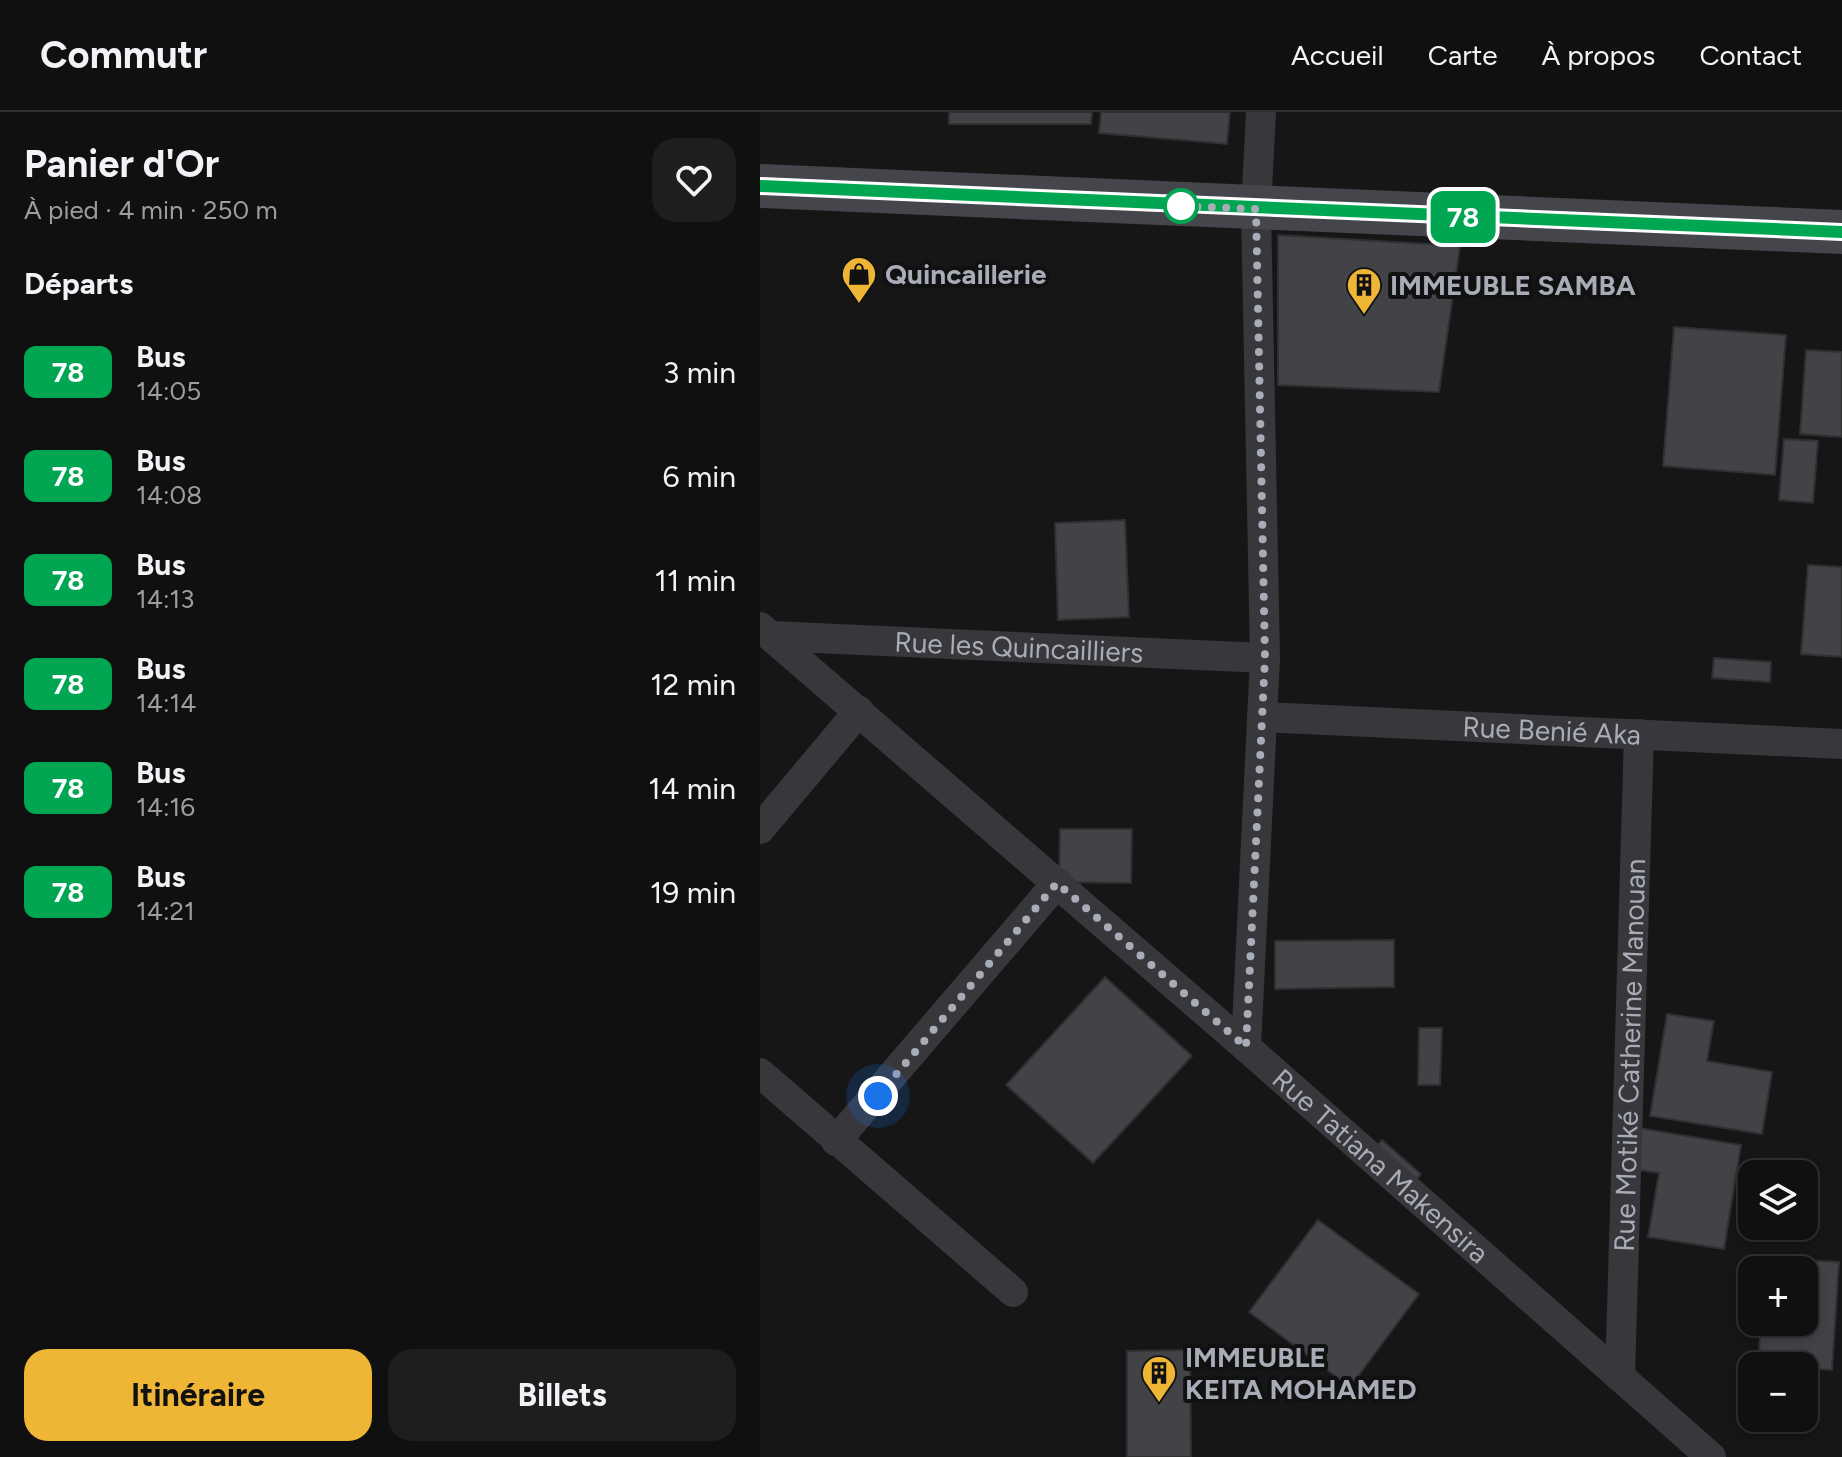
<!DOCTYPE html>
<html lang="fr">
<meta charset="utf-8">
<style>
body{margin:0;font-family:Figtree,sans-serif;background:#1e1e1f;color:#f1f3f6;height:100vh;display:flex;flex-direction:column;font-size:30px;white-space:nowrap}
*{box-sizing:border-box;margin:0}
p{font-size:26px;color:#9c9d9f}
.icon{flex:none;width:44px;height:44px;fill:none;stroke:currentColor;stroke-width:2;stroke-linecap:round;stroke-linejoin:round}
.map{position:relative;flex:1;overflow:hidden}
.details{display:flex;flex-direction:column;background:#101011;width:760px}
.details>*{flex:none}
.badge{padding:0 16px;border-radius:12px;font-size:28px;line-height:52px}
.buttons{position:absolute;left:978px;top:1048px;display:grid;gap:16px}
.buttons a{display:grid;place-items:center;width:80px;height:80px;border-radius:16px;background:#101011;box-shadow:0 4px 12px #0003,0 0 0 2px #303031;font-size:40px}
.you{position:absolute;width:40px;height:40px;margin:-20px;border:6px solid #fff;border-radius:50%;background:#1a73e8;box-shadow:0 0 0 12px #1a73e833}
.map>.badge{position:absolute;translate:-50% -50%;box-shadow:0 0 0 4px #fff}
h2{padding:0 24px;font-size:30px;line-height:72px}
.round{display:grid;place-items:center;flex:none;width:84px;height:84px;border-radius:24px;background:#1e1e1f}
.summary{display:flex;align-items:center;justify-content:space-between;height:136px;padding:0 24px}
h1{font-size:38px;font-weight:700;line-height:60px}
.cta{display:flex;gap:16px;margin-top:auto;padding:16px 24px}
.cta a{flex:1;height:92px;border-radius:24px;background:#efb636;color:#111;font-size:32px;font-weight:700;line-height:92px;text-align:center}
.cta a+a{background:#1e1e1f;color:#f1f3f6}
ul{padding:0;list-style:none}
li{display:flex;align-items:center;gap:24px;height:104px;padding:0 24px}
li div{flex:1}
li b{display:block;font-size:30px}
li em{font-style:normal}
li .badge{min-width:88px;font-weight:700;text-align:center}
header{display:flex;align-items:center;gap:48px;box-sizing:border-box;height:112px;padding:0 40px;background:#101011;border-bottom:2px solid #303031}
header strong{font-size:38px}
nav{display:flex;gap:44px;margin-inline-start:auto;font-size:28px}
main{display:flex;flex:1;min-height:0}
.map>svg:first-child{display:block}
</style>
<header>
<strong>Commutr</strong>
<nav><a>Accueil</a><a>Carte</a><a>À propos</a><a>Contact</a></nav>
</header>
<main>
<section class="details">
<div class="summary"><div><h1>Panier d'Or</h1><p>À pied · 4 min · 250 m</p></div><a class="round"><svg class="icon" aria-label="heart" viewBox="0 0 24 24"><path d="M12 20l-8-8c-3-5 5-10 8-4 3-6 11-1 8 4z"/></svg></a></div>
<h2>Départs</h2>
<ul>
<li><span class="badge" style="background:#00a651;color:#fff">78</span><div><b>Bus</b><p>14:05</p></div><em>3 min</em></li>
<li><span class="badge" style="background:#00a651;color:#fff">78</span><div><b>Bus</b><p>14:08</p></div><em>6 min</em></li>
<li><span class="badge" style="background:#00a651;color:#fff">78</span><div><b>Bus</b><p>14:13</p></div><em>11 min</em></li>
<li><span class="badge" style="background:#00a651;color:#fff">78</span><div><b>Bus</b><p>14:14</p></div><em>12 min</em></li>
<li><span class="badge" style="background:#00a651;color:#fff">78</span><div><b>Bus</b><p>14:16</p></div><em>14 min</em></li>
<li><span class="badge" style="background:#00a651;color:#fff">78</span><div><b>Bus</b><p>14:21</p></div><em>19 min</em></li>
</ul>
<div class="cta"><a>Itinéraire</a><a>Billets</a></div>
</section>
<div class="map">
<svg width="1082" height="1345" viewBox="0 0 1082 1345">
<rect width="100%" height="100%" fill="#161617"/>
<path fill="#424347" stroke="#303033" stroke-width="2" d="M 189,0 L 332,0 L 331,12 L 189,12 Z
M 341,0 L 470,0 L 467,32 L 339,21 Z
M 518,123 L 700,134 L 679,280 L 518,273 Z
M 914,215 L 1026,223 L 1015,363 L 903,354 Z
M 1046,238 L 1082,240 L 1082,325 L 1040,322 Z
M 1024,327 L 1058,329 L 1053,391 L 1019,388 Z
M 365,408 L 369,505 L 298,508 L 295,411 Z
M 1048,453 L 1082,455 L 1082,545 L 1041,542 Z
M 954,546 L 1011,550 L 1010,570 L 952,566 Z
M 300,717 L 372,717 L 371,771 L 299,770 Z
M 634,828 L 634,875 L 515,877 L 515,829 Z
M 345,865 L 432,944 L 333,1051 L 246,973 Z
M 907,902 L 954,909 L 947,949 L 1012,960 L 1002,1022 L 890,1004 Z
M 659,916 L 682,916 L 680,973 L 658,973 Z
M 879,1016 L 981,1033 L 964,1137 L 888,1125 L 899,1061 L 872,1057 Z
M 622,1028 L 661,1062 L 653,1072 L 613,1038 Z
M 558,1108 L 659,1182 L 590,1275 L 489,1200 Z
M 1005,1146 L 1079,1150 L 1072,1258 L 998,1254 L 1001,1210 L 1044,1210 L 1044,1158 L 1004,1158 Z
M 430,1238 L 431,1345 L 367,1345 L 367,1239 Z"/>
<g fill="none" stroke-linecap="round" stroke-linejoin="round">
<g stroke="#37373c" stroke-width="30">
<path id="s1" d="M 0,515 L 486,935 L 951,1345"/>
<path id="s2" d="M 11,524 L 505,546"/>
<path id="s3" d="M 502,605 L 1082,632"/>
<path d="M 0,717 L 99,599"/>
<path d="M 486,935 L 505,546 L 496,97 L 501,0"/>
<path d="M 0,961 L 253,1180"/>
<path d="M 76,1029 L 297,771"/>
<path id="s4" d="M 860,1265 L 879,622"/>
</g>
<path stroke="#45464c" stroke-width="44" d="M 0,74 L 1082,120"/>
</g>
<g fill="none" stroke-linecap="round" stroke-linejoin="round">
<g stroke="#fff" stroke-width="18">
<path id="line" d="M 0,74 L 1082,120"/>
</g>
<use href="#line" stroke="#00a651" stroke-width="12"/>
<path stroke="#a8acb7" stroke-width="8" stroke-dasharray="0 14.4" d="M 118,984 L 297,771 L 486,935 L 505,546 L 496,97 L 421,94"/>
</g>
<defs>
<g id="shop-pin" transform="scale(1.8)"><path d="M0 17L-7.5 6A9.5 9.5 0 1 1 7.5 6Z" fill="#efb636" stroke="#111112"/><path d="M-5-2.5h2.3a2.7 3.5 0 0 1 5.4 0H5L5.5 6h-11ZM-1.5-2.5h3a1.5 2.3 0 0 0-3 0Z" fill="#111"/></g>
<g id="building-pin" transform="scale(1.8)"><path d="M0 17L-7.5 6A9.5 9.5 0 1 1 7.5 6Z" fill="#efb636" stroke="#111112"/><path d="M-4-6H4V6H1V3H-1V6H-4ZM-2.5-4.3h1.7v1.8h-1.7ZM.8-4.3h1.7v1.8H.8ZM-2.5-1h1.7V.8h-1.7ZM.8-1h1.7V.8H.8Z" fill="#111"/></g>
</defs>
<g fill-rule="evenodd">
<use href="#shop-pin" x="99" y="162"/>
<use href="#building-pin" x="604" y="173"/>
<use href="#building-pin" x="399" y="1261"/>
</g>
<circle fill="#fff" stroke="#00a651" stroke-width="4" cx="421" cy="94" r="16"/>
<g text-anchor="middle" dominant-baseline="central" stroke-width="8" stroke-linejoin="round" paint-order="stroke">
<g font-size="28" font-weight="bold" fill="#a8acb7" stroke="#111112" text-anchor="start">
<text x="125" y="162">Quincaillerie</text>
<text x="630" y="173">IMMEUBLE SAMBA</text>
<text x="425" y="1245">IMMEUBLE<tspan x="425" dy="32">KEITA MOHAMED</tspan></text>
</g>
<g font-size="28" fill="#a8acb7" stroke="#111112">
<text stroke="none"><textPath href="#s2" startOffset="248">Rue les Quincailliers</textPath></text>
<text stroke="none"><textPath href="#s3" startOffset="290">Rue Benié Aka</textPath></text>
<text stroke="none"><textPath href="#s4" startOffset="322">Rue Motiké Catherine Manouan</textPath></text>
<text stroke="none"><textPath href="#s1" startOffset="822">Rue Tatiana Makensira</textPath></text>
</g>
</g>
</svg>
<div class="buttons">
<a><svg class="icon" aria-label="layers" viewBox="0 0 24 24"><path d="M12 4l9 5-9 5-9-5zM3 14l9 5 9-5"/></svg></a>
<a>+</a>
<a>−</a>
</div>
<div class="you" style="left:118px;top:984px"></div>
<b class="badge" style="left:703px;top:105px;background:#00a651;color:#fff">78</b>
</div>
</main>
